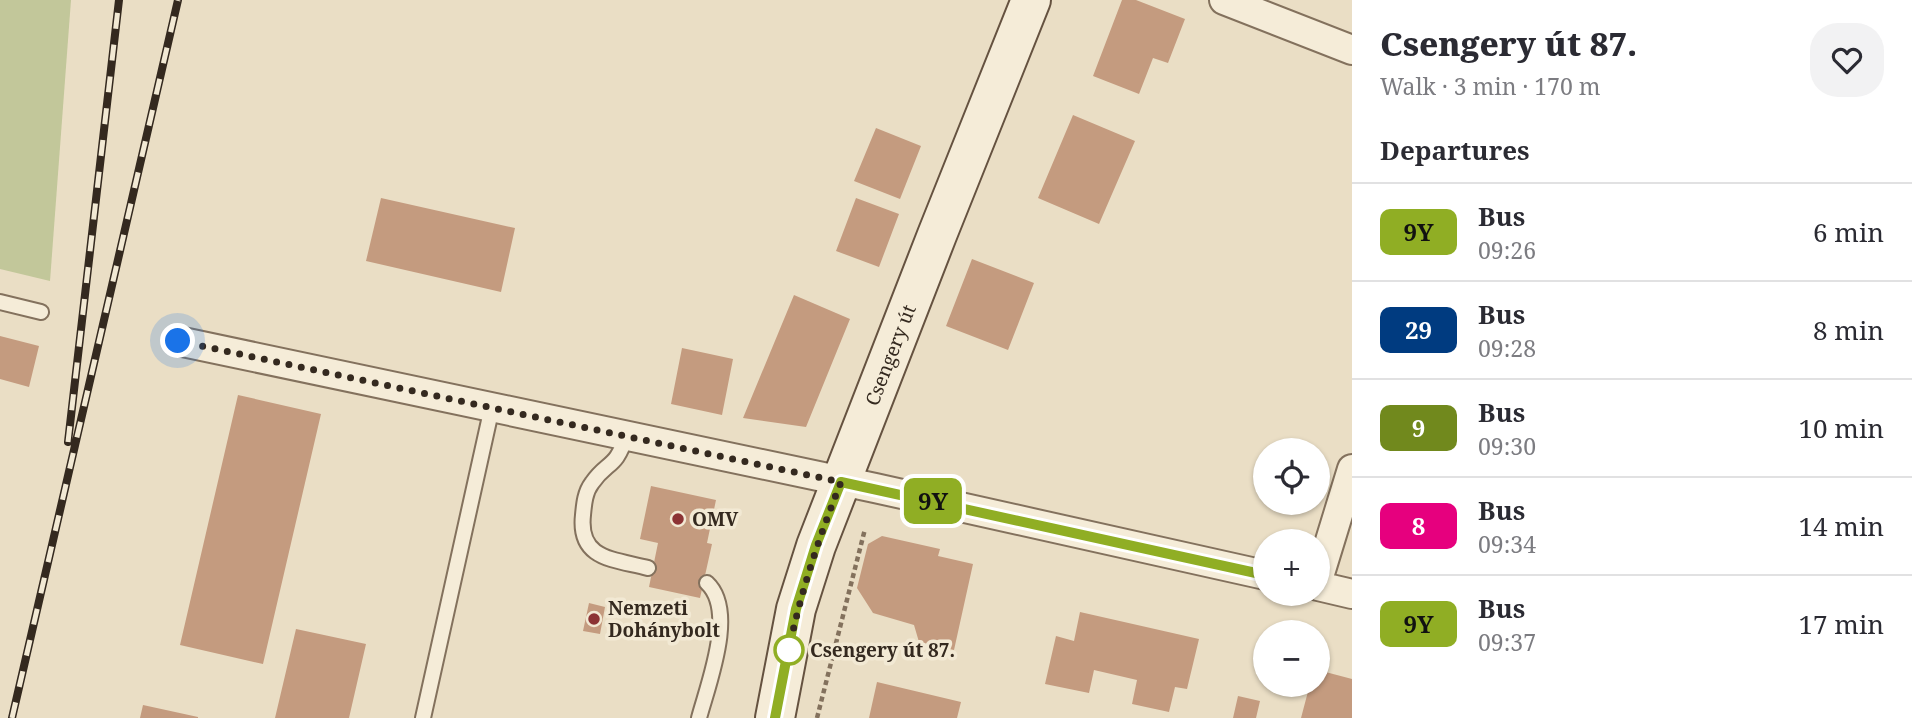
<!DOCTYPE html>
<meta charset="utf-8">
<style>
body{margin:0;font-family:"Noto Serif",serif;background:#f2f2f3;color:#2b2b33;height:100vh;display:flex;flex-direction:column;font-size:26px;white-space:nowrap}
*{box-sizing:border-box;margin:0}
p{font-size:23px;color:#7c7c81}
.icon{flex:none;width:38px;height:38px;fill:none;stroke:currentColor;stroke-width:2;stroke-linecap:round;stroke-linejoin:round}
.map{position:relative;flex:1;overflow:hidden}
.side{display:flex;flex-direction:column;background:#fff;width:560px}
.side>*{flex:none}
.badge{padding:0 14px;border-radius:10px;font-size:24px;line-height:46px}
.controls{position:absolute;left:1253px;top:438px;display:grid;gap:14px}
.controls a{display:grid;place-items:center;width:77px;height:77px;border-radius:50%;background:#fff;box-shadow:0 2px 5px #0004;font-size:35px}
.you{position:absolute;width:35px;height:35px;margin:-18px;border:5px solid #fff;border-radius:50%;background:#1a73e8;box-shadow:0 0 0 10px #1a73e833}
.map>.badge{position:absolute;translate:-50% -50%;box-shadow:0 0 0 4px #fff}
h2{padding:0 28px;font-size:26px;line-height:63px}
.round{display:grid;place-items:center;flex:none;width:74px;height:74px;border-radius:28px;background:#f2f2f3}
.head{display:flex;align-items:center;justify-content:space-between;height:119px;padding:0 28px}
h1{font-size:33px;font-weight:800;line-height:52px}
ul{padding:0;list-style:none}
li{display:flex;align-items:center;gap:21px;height:98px;padding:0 28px;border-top:2px solid #e1e1e2}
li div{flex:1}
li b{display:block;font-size:26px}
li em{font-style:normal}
li .badge{min-width:77px;font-weight:700;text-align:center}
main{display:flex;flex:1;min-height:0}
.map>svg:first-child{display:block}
</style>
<main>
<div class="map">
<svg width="1352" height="718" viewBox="0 0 1352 718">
<rect width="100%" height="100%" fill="#eadec5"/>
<path fill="#c2c79a" d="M 0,0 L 71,0 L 50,281 L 0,269 Z"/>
<path fill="#c49b7f" d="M 1122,0 L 1136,0 L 1185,19 L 1168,63 L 1153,58 L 1139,94 L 1093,76 Z
M 1073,115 L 1135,141 L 1099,224 L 1038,198 Z
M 876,128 L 921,146 L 900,199 L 854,181 Z
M 381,198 L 515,228 L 501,292 L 366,261 Z
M 856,198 L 899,214 L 879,267 L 836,251 Z
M 972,259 L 1034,283 L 1008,350 L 946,326 Z
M 794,295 L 850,319 L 806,427 L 743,418 Z
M 0,336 L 39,346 L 29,387 L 0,379 Z
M 682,348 L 733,359 L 722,415 L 671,404 Z
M 238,395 L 321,414 L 263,664 L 180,645 Z
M 651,486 L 716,500 L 707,543 L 712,544 L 700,598 L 649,587 L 658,543 L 640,539 Z
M 882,536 L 940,549 L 938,556 L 973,564 L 954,650 L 919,642 L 914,625 L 873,613 L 857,588 L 868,544 Z
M 589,603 L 605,607 L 600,634 L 583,631 Z
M 1080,612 L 1199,639 L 1187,689 L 1175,687 L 1169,712 L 1132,704 L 1137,680 L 1094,670 L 1089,693 L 1045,684 L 1056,636 L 1074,641 Z
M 296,629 L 366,644 L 349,718 L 275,718 Z
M 1318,670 L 1352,679 L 1352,718 L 1301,718 L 1310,684 L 1318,684 Z
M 877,682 L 961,702 L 957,718 L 869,718 Z
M 1238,696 L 1260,701 L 1256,718 L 1233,718 Z
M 143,705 L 198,717 L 198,718 L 140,718 Z"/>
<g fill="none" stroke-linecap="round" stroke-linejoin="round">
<g stroke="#83715d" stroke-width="18">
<path id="lane" d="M 0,302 L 41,312
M 626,436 C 616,469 607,461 592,483 C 585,492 584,504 583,515 C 578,560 614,559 648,568
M 423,718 L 492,407
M 699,718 C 708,684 737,611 707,583"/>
</g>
<g stroke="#83715d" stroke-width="32">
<path id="street" d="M 1224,0 L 1352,50
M 178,341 L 875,488 L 1265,575
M 1318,580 L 1352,469
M 1318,586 L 1352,594"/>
</g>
<g stroke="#655240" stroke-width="42">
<g id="secondary">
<path id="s1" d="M 775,718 L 796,609 L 816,546 L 937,235 L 1031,0"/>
</g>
</g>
<path stroke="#83715d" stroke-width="4.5" stroke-dasharray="5 3.5" stroke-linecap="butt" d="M 817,718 L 865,529"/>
<use href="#lane" stroke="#f5ecd8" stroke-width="14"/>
<use href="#street" stroke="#f5ecd8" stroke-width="28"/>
<use href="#secondary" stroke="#f5ecd8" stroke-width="38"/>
<g stroke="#34291f" stroke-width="8">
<path id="rail" d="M 68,442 L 119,0
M 12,718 L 178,0"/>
</g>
<use href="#rail" stroke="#f2e9d4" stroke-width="5" stroke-dasharray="16" stroke-linecap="butt"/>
</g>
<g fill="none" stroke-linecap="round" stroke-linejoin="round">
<g stroke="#fff" stroke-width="16">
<path id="line" d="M 775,718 L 796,609 L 816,545 L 841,482 L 1265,575"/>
</g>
<use href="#line" stroke="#90ae24" stroke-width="10"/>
<path stroke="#34291f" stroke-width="7" stroke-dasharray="0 12.6" d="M 178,341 L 841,482 C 818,540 799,597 787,659 L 789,650"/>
</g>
<g fill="#8c3334" stroke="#f2e9d4" stroke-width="2.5">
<circle cx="678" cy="519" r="7"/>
<circle cx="594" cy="619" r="7"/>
</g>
<circle fill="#fff" stroke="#90ae24" stroke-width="3.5" cx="789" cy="650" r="14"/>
<g text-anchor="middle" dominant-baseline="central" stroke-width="7" stroke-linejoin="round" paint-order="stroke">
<g font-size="19" fill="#34291f" stroke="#f2e9d4">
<text stroke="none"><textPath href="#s1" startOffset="382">Csengery út</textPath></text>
</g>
<g font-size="19" font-weight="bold" fill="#34291f" stroke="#f2e9d4" text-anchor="start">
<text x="692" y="519">OMV</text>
<text x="608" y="608">Nemzeti<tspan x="608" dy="22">Dohánybolt</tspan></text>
</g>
<g font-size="19" font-weight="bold" fill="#34291f" stroke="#f2e9d4" text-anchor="start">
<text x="810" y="650">Csengery út 87.</text>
</g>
</g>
</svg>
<div class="controls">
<a><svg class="icon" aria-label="locate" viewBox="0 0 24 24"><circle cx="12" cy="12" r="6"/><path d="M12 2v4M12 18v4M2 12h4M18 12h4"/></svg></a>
<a>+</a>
<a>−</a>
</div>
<div class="you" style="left:178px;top:341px"></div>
<b class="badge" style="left:933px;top:501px;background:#90ae24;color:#111">9Y</b>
</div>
<section class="side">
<div class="head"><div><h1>Csengery út 87.</h1><p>Walk · 3 min · 170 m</p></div><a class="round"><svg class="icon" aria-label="heart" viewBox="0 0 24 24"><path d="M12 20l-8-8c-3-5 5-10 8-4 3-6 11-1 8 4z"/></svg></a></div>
<h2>Departures</h2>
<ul>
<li><span class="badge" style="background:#90ae24;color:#111">9Y</span><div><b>Bus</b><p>09:26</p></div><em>6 min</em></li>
<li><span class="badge" style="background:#003b80;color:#fff">29</span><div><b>Bus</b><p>09:28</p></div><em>8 min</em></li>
<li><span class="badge" style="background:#71891d;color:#fff">9</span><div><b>Bus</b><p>09:30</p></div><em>10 min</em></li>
<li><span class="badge" style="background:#e6007e;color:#fff">8</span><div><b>Bus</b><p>09:34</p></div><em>14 min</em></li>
<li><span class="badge" style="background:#90ae24;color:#111">9Y</span><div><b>Bus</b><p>09:37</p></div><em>17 min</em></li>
</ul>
</section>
</main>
